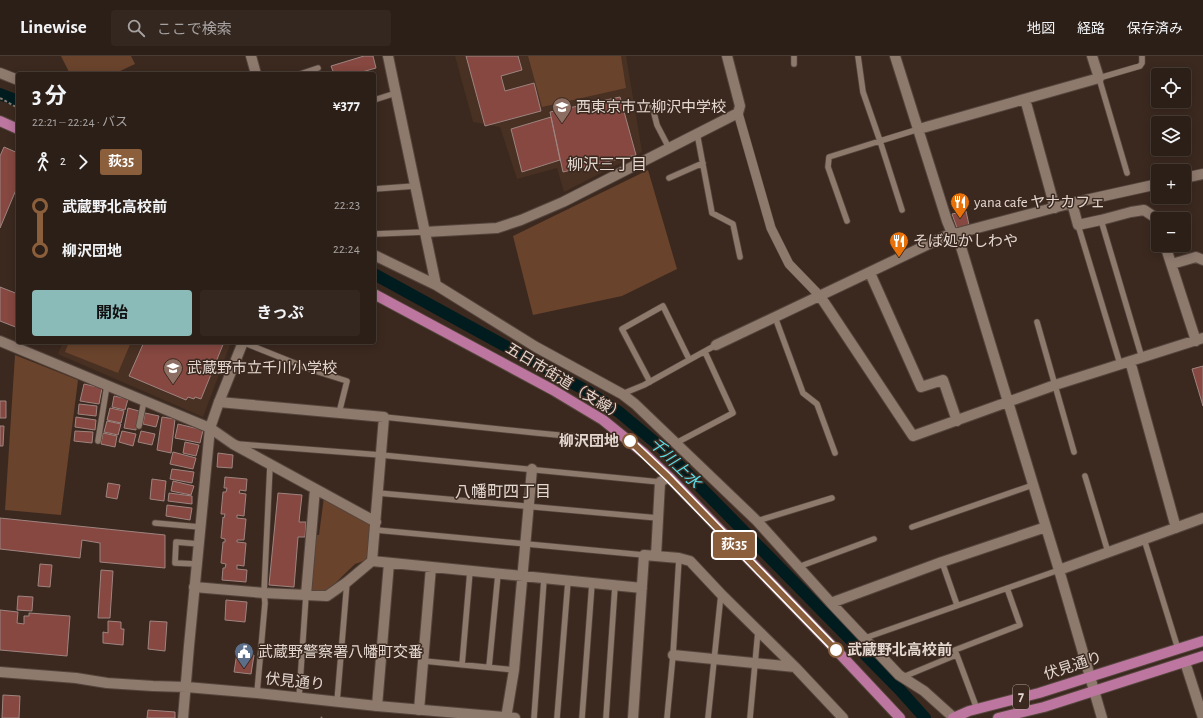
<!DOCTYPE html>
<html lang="ja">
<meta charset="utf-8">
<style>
body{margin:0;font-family:"Alegreya Sans","Noto Sans JP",sans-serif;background:#342720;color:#f1f3f6;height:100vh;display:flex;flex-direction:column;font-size:15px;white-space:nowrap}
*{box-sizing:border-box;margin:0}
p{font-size:13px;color:#a6a2a1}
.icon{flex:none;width:22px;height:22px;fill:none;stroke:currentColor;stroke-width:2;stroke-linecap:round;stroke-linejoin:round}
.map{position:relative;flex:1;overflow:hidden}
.sheet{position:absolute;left:16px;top:16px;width:360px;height:272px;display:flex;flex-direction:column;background:#2c1f17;border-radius:4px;box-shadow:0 2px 10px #0003,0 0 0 1px #483d36}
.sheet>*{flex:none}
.badge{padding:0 8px;border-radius:3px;font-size:14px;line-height:26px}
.controls{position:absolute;left:1151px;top:12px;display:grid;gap:8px}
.controls a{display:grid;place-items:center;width:40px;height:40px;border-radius:4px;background:#2c1f17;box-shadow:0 2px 10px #0003,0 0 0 1px #483d36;font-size:20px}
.map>.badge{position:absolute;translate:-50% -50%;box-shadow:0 0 0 2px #fff}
.legs{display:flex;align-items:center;gap:6px;height:44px;padding:0 16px;font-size:13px}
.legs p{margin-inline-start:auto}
.summary{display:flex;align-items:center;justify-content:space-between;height:68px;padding:0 16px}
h1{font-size:22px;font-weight:700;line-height:30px}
.button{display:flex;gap:8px;margin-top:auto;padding:8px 16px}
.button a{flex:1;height:46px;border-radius:4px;background:#8bbbb9;color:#111;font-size:16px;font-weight:700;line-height:46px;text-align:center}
.button a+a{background:#342720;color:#f1f3f6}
ul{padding:0 16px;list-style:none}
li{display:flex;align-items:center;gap:14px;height:44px;font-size:15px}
li i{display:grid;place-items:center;width:6px;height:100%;margin:0 5px;background:currentColor}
li i::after{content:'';width:10px;height:10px;margin:-5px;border:3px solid;border-radius:50%;background:#2c1f17}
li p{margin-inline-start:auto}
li:first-child i{background:linear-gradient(#0000 50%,currentColor 0)}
li:last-child i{background:linear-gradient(currentColor 50%,#0000 0)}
header{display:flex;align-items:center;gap:24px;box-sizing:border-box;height:56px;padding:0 20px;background:#2c1f17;border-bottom:1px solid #483d36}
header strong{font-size:19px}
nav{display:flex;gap:22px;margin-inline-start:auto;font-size:14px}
.search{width:280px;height:36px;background:#342720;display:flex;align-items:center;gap:10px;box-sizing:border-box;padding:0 14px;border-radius:4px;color:#a6a2a1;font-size:15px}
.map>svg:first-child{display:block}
</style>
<header>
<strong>Linewise</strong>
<div class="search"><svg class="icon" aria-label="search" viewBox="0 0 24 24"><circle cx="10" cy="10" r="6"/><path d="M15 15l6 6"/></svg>ここで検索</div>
<nav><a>地図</a><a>経路</a><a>保存済み</a></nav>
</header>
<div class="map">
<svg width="1203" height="662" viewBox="0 0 1203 662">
<rect width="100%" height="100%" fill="#3b291f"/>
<path fill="#483023" d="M 455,0 L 626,0 L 642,96 L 564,136 L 557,112 L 517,123 L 500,71 L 473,66 Z
M 63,286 L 231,286 L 203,361 L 58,298 Z"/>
<path fill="#69432c" d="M 61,0 L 131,0 L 135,8 L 114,18 L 70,18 Z
M 528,0 L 621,0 L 626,32 L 542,51 Z
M 648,114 L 677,213 L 622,240 L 533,259 L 513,180 Z
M 69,286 L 131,286 L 118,317 L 65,296 Z
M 15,299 L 78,324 L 61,459 L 5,454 Z
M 324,441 L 372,467 L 369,503 L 355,508 L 325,537 L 309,537 L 315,479 L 319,479 Z"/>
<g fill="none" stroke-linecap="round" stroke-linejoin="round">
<path stroke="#011c1f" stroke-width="12" d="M 0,38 L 18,45
M 374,218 L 587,335 L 619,356 L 663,393 L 900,634 L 925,662"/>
</g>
<path fill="#864841" stroke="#9e8480" d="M 364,0 L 373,0 L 376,12 L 355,18 L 334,18 L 331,10 Z
M 466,0 L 518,0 L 522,14 L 501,20 L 505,35 L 534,27 L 541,55 L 485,70 Z
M 620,41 L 636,99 L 563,116 L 550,56 Z
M 551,61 L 560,104 L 522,116 L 511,73 Z
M 4,91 L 18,97 L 18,129 L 0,172 L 0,100 Z
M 966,155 L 969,169 L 957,172 L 952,158 Z
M 0,231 L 18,238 L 18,272 L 0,265 Z
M 144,286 L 224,286 L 201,343 L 195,341 L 194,343 L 188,341 L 186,344 L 129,320 Z
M 1203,310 L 1203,350 L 1192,313 Z
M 84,328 L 102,332 L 99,348 L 80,345 Z
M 114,340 L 128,343 L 125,354 L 112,351 Z
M 0,345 L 6,345 L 6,362 L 0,362 Z
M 79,348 L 97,350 L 96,360 L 78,358 Z
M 110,352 L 124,355 L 121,367 L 107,364 Z
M 128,352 L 139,355 L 136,374 L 124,372 Z
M 145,357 L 159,360 L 156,371 L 143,368 Z
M 76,361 L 96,364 L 95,374 L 75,371 Z
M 162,361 L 175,363 L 171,397 L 157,394 Z
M 107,365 L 121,368 L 118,379 L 104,376 Z
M 178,368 L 203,374 L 200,387 L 175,382 Z
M 0,370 L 4,370 L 3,390 L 0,390 Z
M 75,375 L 93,376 L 92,387 L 74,385 Z
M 122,375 L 136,378 L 133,390 L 119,386 Z
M 141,375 L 155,378 L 152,389 L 138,386 Z
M 103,377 L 117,380 L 115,391 L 101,388 Z
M 185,386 L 199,389 L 196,400 L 183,397 Z
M 173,396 L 196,402 L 193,413 L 170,408 Z
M 218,397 L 233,399 L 232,412 L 217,411 Z
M 172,413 L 194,416 L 192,427 L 170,423 Z
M 225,421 L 247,423 L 246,435 L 240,434 L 239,437 L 246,438 L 244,460 L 237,459 L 237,462 L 246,463 L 244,484 L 237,484 L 237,486 L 246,487 L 244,510 L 237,509 L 237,513 L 247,514 L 246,526 L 222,524 L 223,512 L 225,512 L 226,508 L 221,507 L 223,486 L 225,486 L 225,483 L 221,482 L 223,461 L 224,462 L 225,458 L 221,458 L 223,436 L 226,436 L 227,432 L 224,432 Z
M 152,423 L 166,425 L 164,445 L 150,443 Z
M 173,425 L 194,430 L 191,439 L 171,435 Z
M 108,427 L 120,429 L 117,443 L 106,441 Z
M 169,437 L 192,440 L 192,448 L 168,445 Z
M 278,437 L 302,439 L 299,466 L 306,466 L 305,481 L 298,481 L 294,531 L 269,529 Z
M 167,449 L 192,452 L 190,464 L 166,460 Z
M 0,462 L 165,479 L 165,512 L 100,506 L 100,487 L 82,484 L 80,502 L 0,493 Z
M 40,508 L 52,509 L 50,531 L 38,530 Z
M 101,514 L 113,515 L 110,562 L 98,562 Z
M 18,540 L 33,541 L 32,555 L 17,554 Z
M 226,544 L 247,546 L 245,566 L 225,564 Z
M 0,554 L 18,556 L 17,567 L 24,568 L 24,560 L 29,560 L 29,557 L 70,560 L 67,600 L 0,594 Z
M 108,565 L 121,566 L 121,573 L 124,573 L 123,589 L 103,587 L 103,576 L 108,577 Z
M 150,565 L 167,566 L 165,595 L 148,593 Z
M 237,597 L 254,599 L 251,618 L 234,616 Z
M 3,639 L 20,640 L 19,662 L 2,662 Z
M 148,654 L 175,656 L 175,662 L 147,662 Z"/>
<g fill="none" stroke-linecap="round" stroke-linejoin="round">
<g stroke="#54453c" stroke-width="7">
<path id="service" d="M 794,0 L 794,8
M 858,0 L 863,36 L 880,85 L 919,73
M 300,18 L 318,12
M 374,44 L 396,37
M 652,49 L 657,69 L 669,92
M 697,77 L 712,157 L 733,168 L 740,201
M 1127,117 L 1099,22 L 1140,10 L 1142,7 L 1142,0
M 669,122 L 703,107
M 374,133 L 415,130
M 1101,164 L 1142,302
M 847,165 L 828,111 L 829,101 L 880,85 L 902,154
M 1078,169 L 1120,308
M 374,178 L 425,176
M 775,261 L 803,337 L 817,348 L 835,397
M 1037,266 L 1074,396
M 242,286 L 312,314 L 347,325 L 339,357
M 650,326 L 622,273 L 663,250 L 689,303
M 622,338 L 644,329 L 716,289
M 384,361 L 537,377 L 600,383 L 608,382 L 623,379
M 139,370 L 144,345
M 98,385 L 107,329
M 676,387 L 733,357 L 705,296
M 238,388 L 381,399 L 660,426
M 1085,420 L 1108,496
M 378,437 L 658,462
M 757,465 L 832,442
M 155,467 L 200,471
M 912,471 L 1033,429
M 376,474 L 644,499
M 1144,483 L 1178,593
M 942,506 L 957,549
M 197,508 L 175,507 L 176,486 L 199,488
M 798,511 L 874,483
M 865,582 L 1059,514
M 424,605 L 514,614
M 462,609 L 470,515
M 489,611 L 498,518
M 903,621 L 956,599
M 257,637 L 265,547 L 264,537 L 270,409
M 299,642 L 306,539
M 337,646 L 347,526
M 977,653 L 955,594 L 1020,569 L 1007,532
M 534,662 L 544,523
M 557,662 L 568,525
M 582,662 L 592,527
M 606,662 L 615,530
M 667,662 L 673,599 L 679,502
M 708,662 L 721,538
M 750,662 L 758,575"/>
</g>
<g stroke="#54453c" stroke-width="10">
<path id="pedestrian" d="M 738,57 L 771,172 L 789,208 L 820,240"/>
</g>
<g stroke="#54453c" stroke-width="12">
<path id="minor" d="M 251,0 L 256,18
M 388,0 L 436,229
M 895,0 L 947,165 L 952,177 L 958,181 L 1059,514 L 1102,662
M 0,17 L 18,24
M 1025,43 L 1055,152
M 919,73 L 1099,22 L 1092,0
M 1184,122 L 1203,118
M 1072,147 L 1078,169 L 1101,164 L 1131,156 L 1144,154 L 1156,162 L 1158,167
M 425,176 L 497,172 L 521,164 L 563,146 L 738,57 L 740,50 L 727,0
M 1165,189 L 1196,285
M 374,199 L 436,229 L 536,291 L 622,338 L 635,348 L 757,465 L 831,547 L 899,619 L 924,635 L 954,662
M 1172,208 L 1196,201 L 1203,204
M 870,217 L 921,331 L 943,324 L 957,365
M 820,240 L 913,380 L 1055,329 L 1203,282
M 0,285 L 210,372 L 233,388 L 376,466
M 716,289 L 952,177 L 958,177 L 1072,147 L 1158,128
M 1130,305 L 1176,472
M 219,346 L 384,361 L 372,505
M 656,500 L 660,426 L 669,421
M 1059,514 L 1203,462
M 194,531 L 264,537 L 327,540 L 347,526 L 372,505 L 642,532
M 306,539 L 315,433
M 831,547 L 942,506 L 1046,471
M 673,599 L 795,611
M 1185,606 L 1203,662
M 377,650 L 389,507
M 419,654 L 431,511
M 506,662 L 514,614 L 532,413
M 633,662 L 644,499 L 679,502 L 690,505 L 721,538 L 795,611 L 843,662"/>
</g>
<g stroke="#54453c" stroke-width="12">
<path id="tertiary" d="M 0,616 L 76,622 L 107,627 L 153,630 L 186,631 L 257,637 L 377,650 L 515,662
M 183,662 L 189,590 L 210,372 L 219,346 L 243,286"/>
</g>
<g stroke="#54453c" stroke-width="12">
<path id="primary" d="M 0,65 L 18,73
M 374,238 L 553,334 L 603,364 L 645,398 L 669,421 L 840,598 L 900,662
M 953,662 L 969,655 L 1039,637 L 1203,585
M 998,662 L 1044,651 L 1203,600"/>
</g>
<path stroke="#86776e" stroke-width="2" stroke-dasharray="3 2" stroke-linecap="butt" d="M 0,42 L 18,52
M 610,352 L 615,347
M 321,662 L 322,661"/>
<use href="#service" stroke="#8e796d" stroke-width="5.5"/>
<use href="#pedestrian" stroke="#8e796d" stroke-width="9"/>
<use href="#minor" stroke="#8e796d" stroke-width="10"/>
<use href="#tertiary" stroke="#8e796d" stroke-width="10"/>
<use href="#primary" stroke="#bc769f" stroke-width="10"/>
</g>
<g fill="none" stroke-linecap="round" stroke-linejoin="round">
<g stroke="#fff" stroke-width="9">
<path id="line-1" d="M 630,385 L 668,421 L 836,594"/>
</g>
<use href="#line-1" stroke="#8b5e3c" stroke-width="6"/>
</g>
<defs>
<g id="school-pin" transform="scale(1)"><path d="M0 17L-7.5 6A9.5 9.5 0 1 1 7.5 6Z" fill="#8d6e63" stroke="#3b291f"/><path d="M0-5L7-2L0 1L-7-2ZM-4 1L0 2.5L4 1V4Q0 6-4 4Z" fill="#fff"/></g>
<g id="restaurant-pin" transform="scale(1)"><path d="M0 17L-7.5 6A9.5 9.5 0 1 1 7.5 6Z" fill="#e8710a" stroke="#3b291f"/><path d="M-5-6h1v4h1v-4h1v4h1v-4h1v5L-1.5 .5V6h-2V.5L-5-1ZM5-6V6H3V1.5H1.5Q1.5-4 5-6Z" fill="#fff"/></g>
<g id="civic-pin" transform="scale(1)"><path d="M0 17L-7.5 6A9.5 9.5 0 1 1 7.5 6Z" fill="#5c6f8a" stroke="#3b291f"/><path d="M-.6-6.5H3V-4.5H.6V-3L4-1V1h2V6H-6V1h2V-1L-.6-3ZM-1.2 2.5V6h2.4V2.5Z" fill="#fff"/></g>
</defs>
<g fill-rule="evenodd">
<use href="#school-pin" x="562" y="51"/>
<use href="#restaurant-pin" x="960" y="146"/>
<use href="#restaurant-pin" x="899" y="185"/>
<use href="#school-pin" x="173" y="312"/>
<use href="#civic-pin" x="244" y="596"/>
</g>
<g fill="#fff" stroke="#8b5e3c" stroke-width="2">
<circle cx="630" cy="385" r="7"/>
<circle cx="836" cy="594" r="7"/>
</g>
<g text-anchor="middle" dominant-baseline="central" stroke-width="3" stroke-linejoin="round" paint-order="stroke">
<rect fill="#3b291f" stroke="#b1a39b" stroke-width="1" x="1013" y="629" width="16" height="24" rx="3"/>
<g font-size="14" font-weight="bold" fill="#e3d7d0">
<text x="1021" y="641">7</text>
</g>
<g font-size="15" fill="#e3d7d0" stroke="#3b291f" text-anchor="start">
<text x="576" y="51">西東京市立柳沢中学校</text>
<text x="974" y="146">yana cafe ヤナカフェ</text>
<text x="913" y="185">そば処かしわや</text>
<text x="187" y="312">武蔵野市立千川小学校</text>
<text x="258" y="596">武蔵野警察署八幡町交番</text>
</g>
<g font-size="15" fill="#e3d7d0" stroke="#3b291f">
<text transform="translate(565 326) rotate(31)">五日市街道（支線）</text>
<text transform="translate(1073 610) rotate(-18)">伏見通り</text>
<text transform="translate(295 626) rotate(6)">伏見通り</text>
</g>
<g font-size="15" font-weight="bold" fill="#e3d7d0" stroke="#3b291f" text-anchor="end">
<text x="619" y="385">柳沢団地</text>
<text x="847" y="594" text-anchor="start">武蔵野北高校前</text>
</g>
<g font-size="16" fill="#e3d7d0" stroke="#3b291f">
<text x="607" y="109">柳沢三丁目</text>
<text x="503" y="436">八幡町四丁目</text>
</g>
<g font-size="16" font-style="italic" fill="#59deea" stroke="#3b291f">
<text transform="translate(675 407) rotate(44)">千川上水</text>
</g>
</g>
</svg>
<div class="controls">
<a><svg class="icon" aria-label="locate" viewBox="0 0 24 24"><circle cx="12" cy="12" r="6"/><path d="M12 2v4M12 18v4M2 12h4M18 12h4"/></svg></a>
<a><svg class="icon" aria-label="layers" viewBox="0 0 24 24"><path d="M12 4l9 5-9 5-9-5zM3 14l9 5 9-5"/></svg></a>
<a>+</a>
<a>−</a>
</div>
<b class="badge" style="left:734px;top:489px;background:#8b5e3c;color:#fff">荻35</b>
<section class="sheet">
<div class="summary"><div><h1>3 分</h1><p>22:21 – 22:24 · バス</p></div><b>¥377</b></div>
<div class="legs"><svg class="icon" aria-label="walk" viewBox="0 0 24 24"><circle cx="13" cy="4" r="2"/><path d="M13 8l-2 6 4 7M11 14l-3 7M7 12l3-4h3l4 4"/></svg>2<svg class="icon" aria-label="forward" viewBox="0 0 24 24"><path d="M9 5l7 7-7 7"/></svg><b class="badge" style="background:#8b5e3c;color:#fff">荻35</b></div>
<ul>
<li><i style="color:#8b5e3c"></i><b>武蔵野北高校前</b><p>22:23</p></li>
<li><i style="color:#8b5e3c"></i><b>柳沢団地</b><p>22:24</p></li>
</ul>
<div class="button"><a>開始</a><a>きっぷ</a></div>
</section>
</div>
